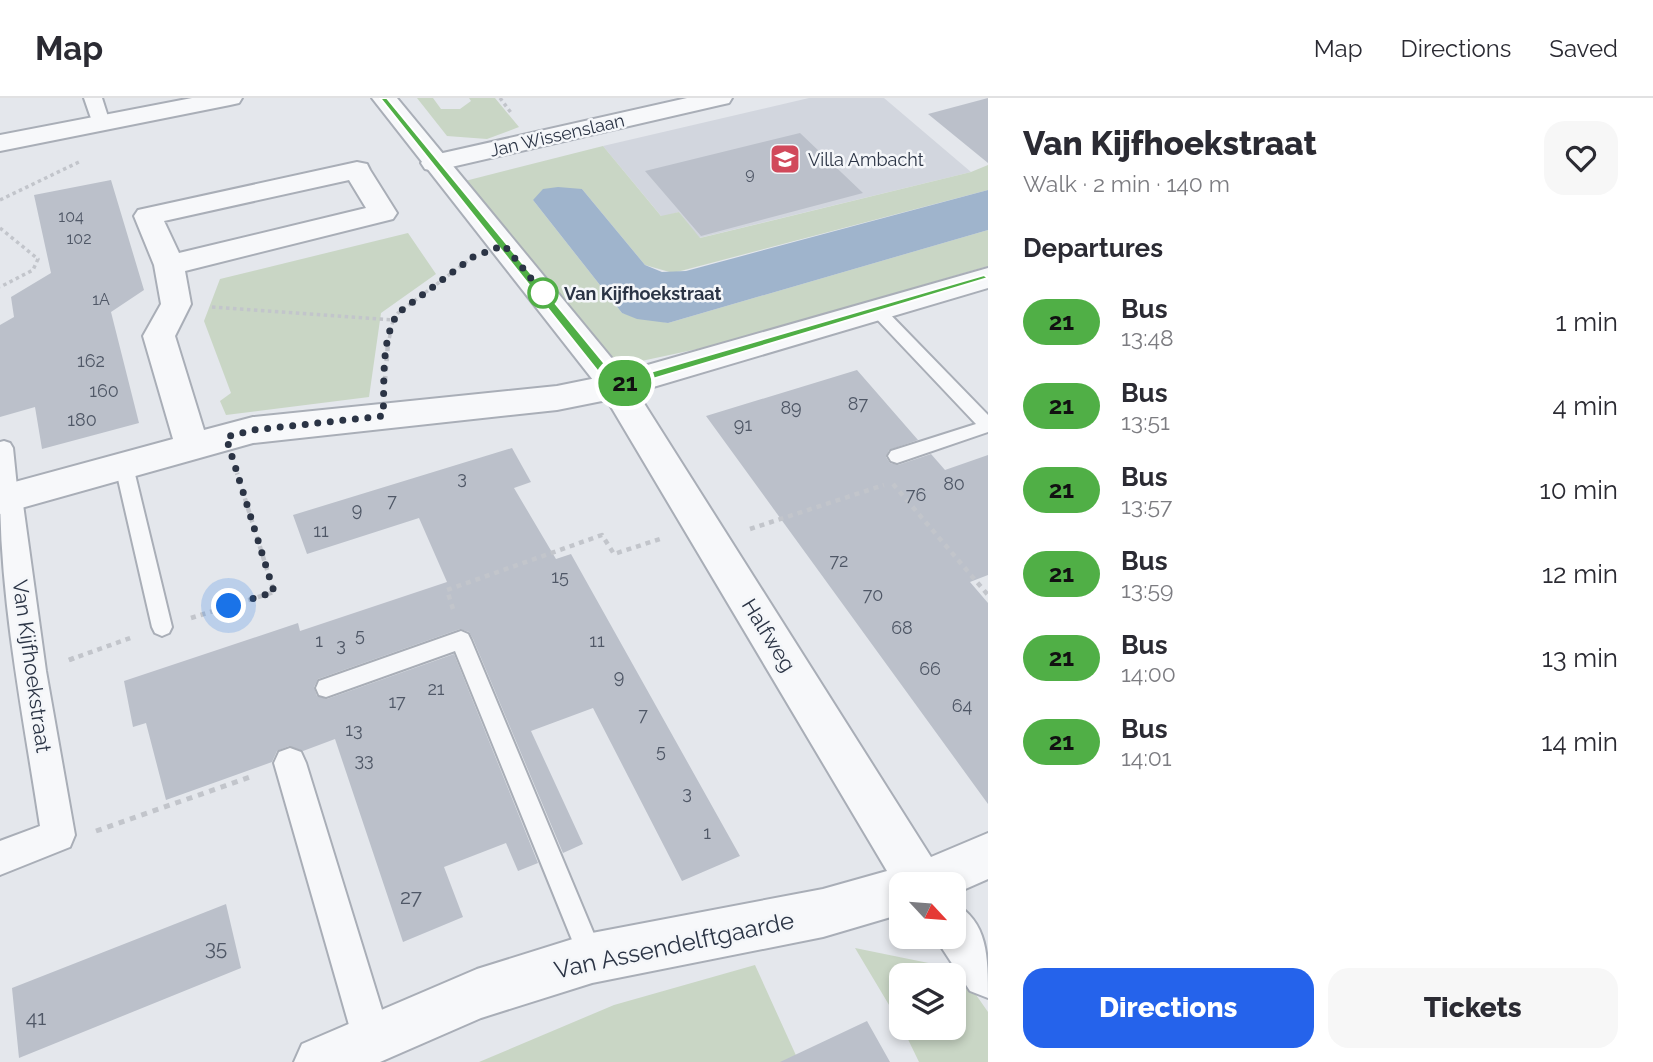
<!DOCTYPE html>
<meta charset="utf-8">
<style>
body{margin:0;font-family:Raleway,sans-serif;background:#f7f7f7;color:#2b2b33;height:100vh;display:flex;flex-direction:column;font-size:26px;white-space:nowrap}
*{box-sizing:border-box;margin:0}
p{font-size:23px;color:#7c7c81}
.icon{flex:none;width:38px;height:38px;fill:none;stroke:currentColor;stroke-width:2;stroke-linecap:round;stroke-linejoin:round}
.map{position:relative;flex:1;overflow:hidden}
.panel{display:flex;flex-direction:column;background:#fff;width:665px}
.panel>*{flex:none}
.badge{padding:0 14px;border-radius:23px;font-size:24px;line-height:46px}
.needle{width:46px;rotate:116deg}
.buttons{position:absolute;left:889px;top:774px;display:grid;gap:14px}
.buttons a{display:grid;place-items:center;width:77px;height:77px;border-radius:14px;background:#fff;box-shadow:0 4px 10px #0003;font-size:35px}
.you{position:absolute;width:35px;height:35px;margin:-18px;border:5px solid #fff;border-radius:50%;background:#1a73e8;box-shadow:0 0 0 10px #1a73e833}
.map>.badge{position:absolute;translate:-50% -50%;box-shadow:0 0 0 4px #fff}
h2{padding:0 35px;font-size:26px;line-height:63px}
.round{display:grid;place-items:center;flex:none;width:74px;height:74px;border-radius:21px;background:#f7f7f7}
.head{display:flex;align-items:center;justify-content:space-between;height:119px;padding:0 35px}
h1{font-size:33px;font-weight:800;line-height:52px}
.button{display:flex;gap:14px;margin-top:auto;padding:14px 35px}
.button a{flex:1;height:80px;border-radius:21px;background:#2563eb;color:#fff;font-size:28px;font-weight:800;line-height:80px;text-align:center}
.button a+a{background:#f7f7f7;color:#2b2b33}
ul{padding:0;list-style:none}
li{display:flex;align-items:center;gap:21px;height:84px;padding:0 35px}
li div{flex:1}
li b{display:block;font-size:26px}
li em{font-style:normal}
li .badge{min-width:77px;font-weight:700;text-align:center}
header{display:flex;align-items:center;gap:42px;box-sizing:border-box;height:98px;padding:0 35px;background:#fff;border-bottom:2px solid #e1e1e2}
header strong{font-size:33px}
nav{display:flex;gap:38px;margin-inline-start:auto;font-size:24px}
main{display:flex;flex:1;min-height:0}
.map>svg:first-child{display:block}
</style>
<header>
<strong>Map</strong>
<nav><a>Map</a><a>Directions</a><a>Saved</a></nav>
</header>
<main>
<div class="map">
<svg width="988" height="964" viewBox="0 0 988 964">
<rect width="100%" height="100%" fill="#e4e7ec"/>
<path fill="#d2d6de" d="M 809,0 L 884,0 L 971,74 L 699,140 L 679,114 L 662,119 L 603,48 Z"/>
<path fill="#c9d6c5" d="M 417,0 L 433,0 L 441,11 L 460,11 L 471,3 L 469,0 L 495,0 L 519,29 L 487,41 L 447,38 Z
M 603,48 L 661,118 L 679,114 L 700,140 L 971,74 L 988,67 L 988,92 L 673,175 L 645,167 L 582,91 L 533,102 L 622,215 L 668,225 L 988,132 L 988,168 L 721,246 L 632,265 L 609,265 L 465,83 Z
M 408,135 L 436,176 L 381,215 L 369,299 L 226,317 L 220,303 L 231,295 L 204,223 L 220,181 Z
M 855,850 L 958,871 L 988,914 L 988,964 L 919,964 L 902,929 L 954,929 L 954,877 L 901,877 L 901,927 Z
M 755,867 L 799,964 L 479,964 L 614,907 Z"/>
<path fill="#9fb4cc" d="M 558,89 L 582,91 L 645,167 L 662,174 L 686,173 L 988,92 L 988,132 L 668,225 L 637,221 L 622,215 L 533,102 L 543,91 Z"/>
<path fill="#bbc0ca" d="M 988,0 L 988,65 L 928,16 Z
M 800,35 L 863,95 L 701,138 L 645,73 Z
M 111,82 L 144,192 L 111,214 L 139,325 L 42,351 L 35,309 L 0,319 L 0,227 L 14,219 L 11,199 L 51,175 L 34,97 Z
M 857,272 L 918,342 L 889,352 L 886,359 L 890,365 L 898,367 L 931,356 L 945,372 L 988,357 L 988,477 L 970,484 L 988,505 L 988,706 L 706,318 Z
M 512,350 L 531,384 L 514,390 L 556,461 L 571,456 L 740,758 L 682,783 L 593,610 L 531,633 L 583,746 L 563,755 L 473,541 L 469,534 L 460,531 L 318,581 L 314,589 L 317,598 L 327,601 L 454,556 L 538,765 L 518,773 L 506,745 L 444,769 L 463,819 L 403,844 L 335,641 L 303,653 L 289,648 L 277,653 L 272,664 L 166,702 L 146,625 L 133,629 L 124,583 L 298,525 L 300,533 L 447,484 L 419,420 L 307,456 L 293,417 Z
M 226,806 L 241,870 L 19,960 L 12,890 Z
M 867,923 L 890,964 L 780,964 Z"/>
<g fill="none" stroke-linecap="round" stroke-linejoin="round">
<g stroke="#a9aeb7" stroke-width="4">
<path id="service" d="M 877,207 L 882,208 L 988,317 L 988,334 L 897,365 L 891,363 L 888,358 L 891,353 L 976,326 L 872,216 L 869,212 Z
M 4,343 L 10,345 L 13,350 L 18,399 L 15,404 L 3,404 L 0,399 L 0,344 Z
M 124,361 L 130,363 L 133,368 L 172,529 L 169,535 L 162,538 L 155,535 L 152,529 L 115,368 L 118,363 Z
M 461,533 L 468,536 L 471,542 L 604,860 L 601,869 L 592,872 L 583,869 L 455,553 L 326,599 L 319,597 L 316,590 L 319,583 Z"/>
</g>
<g stroke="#a9aeb7" stroke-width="4">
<path id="pedestrian" d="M 84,0 L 102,0 L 110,25 L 108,29 L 94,29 Z
M 9,389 L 18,392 L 22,399 L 46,573 L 75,737 L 70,749 L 0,777 L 0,743 L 40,728 C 23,617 0,504 0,392 Z
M 290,650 L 301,654 L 306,665 L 391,941 L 385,954 L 372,960 L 359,954 L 353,941 L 274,665 L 279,654 Z"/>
</g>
<g stroke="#a9aeb7" stroke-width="4">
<path id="minor" d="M 192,0 L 242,0 L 239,5 L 230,7 L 0,53 L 0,37 Z
M 687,0 L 732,0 L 729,5 L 720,7 L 434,73 L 425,71 L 421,65 L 425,59 L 434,57 Z
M 357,64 L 367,66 L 370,72 L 397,115 L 393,121 L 185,173 L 191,206 L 175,238 L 204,332 L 253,319 L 557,288 L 616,276 L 628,280 L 931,759 L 988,735 L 988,781 L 954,796 L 954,786 L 901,786 L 901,816 L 823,839 L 592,885 L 481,920 L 380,964 L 294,964 L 302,946 L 477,871 L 592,835 L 823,791 L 887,773 L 607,302 L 557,312 L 253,345 L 0,416 L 0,388 L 173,341 L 143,238 L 161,206 L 154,167 L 134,118 L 138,112 ZM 349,82 L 366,110 L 179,155 L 164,123 Z
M 954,805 C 988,824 988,858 988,900 L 970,893 L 934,838 L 954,838 Z"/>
</g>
<g stroke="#a9aeb7" stroke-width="4">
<path id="tertiary" d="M 372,0 L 397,0 L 623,274 L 988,170 L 988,190 L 616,300 L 604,296 Z"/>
</g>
<path stroke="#c2c5cb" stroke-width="3.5" stroke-dasharray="3.5 3.5" stroke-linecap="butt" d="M 500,0 L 512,16
M 0,102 L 81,63
M 0,130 L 38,161 L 33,172 L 0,189
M 212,209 L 393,222 L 398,215 L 469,162
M 388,247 L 393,222"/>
<path stroke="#c2c5cb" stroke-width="4.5" stroke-dasharray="5 5" stroke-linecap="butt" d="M 385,283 L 388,245
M 893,386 L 988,497
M 750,431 L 884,387
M 453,511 L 447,492 L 602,437 L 614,456 L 663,440
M 191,520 L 274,494 L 237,375
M 69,562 L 133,539"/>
<path stroke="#c2c5cb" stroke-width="5" stroke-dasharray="6 6" stroke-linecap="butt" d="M 69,562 L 74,560
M 96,733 L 253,678"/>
<use href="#service" fill="#f7f8fa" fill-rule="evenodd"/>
<use href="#pedestrian" fill="#f7f8fa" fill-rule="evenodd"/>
<use href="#minor" fill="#f7f8fa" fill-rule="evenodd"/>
<use href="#tertiary" fill="#f7f8fa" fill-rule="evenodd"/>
</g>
<path fill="#50af46" stroke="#fff" stroke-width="2" d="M 380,0 L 387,0 L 619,283 L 984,177 L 988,180 L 616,292 L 612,291 Z"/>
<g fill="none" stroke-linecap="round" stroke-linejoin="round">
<path stroke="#2b3445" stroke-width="7" stroke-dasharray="0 12.6" d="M 229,508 L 274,494 L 226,339 L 253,332 L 383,318 C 385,286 380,242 398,215 L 473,159 L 504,147 L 543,195"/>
</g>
<defs>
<g id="school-square" transform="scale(1.575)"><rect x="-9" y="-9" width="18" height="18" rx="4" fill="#d1495b" stroke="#f4f6f9"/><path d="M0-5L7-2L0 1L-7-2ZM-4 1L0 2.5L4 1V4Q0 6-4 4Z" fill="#fff"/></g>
</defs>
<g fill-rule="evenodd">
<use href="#school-square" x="785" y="61"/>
</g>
<circle fill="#fff" stroke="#50af46" stroke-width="3.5" cx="543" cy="195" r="14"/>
<g text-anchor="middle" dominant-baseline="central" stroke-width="5" stroke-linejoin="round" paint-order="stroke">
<g font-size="16" fill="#4f5766">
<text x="750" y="75">9</text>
<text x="71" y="118">104</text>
<text x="79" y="140">102</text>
<text x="101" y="201">1A</text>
</g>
<g font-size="18" fill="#2b3445" stroke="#f4f6f9">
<text transform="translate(557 37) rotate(-13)">Jan Wissenslaan</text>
</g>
<g font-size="18" fill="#2b3445" stroke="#f4f6f9" text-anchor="start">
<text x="808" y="61">Villa Ambacht</text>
</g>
<g font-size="18" font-weight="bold" fill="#2b3445" stroke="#f4f6f9" text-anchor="start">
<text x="564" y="195">Van Kijfhoekstraat</text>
</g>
<g font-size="18" fill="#4f5766">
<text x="91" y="262">162</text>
<text x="104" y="292">160</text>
<text x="858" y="305">87</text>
<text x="791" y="309">89</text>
<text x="82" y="321">180</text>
<text x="743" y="326">91</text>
<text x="462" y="379">3</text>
<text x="954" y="385">80</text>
<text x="916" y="396">76</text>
<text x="392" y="402">7</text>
<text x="357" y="411">9</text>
<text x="321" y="432">11</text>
<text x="839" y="462">72</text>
<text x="560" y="478">15</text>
<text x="873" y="496">70</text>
<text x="902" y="529">68</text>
<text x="360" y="536">5</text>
<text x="319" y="542">1</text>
<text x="597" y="542">11</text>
<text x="341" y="546">3</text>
<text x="930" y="570">66</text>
<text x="619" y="578">9</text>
<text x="436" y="590">21</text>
<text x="397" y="603">17</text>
<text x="962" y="607">64</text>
<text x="643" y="616">7</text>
<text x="354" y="631">13</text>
<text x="661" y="652">5</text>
<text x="364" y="661">33</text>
<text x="687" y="694">3</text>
<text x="707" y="734">1</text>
</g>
<g font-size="21" fill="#2b3445" stroke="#f4f6f9">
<text transform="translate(769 537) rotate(58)">Halfweg</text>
<text transform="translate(32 568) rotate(82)">Van Kijfhoekstraat</text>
</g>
<g font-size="21" fill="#4f5766">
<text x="411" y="798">27</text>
<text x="216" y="849">35</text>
<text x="36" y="919">41</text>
</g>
<g font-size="24" fill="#2b3445" stroke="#f4f6f9">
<text transform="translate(674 847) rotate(-12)">Van Assendelftgaarde</text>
</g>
</g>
</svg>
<div class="buttons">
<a><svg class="needle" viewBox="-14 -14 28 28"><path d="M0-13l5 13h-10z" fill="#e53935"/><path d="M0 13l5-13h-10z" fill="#7c7c81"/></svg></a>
<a><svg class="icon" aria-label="layers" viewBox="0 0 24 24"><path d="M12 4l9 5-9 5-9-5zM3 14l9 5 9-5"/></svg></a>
</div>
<div class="you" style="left:229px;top:508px"></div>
<b class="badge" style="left:625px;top:285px;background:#50af46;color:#111">21</b>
</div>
<section class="panel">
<div class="head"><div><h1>Van Kijfhoekstraat</h1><p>Walk · 2 min · 140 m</p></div><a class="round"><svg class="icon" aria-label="heart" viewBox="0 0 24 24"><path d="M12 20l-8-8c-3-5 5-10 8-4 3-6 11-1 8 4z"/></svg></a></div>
<h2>Departures</h2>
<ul>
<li><span class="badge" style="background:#50af46;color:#111">21</span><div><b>Bus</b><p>13:48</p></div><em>1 min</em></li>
<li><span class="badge" style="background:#50af46;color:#111">21</span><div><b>Bus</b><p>13:51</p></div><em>4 min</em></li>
<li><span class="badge" style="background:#50af46;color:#111">21</span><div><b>Bus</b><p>13:57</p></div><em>10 min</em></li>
<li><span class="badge" style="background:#50af46;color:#111">21</span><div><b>Bus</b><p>13:59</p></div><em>12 min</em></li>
<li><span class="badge" style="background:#50af46;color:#111">21</span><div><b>Bus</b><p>14:00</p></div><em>13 min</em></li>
<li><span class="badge" style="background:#50af46;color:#111">21</span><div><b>Bus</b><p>14:01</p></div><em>14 min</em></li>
</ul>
<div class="button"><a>Directions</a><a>Tickets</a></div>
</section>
</main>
